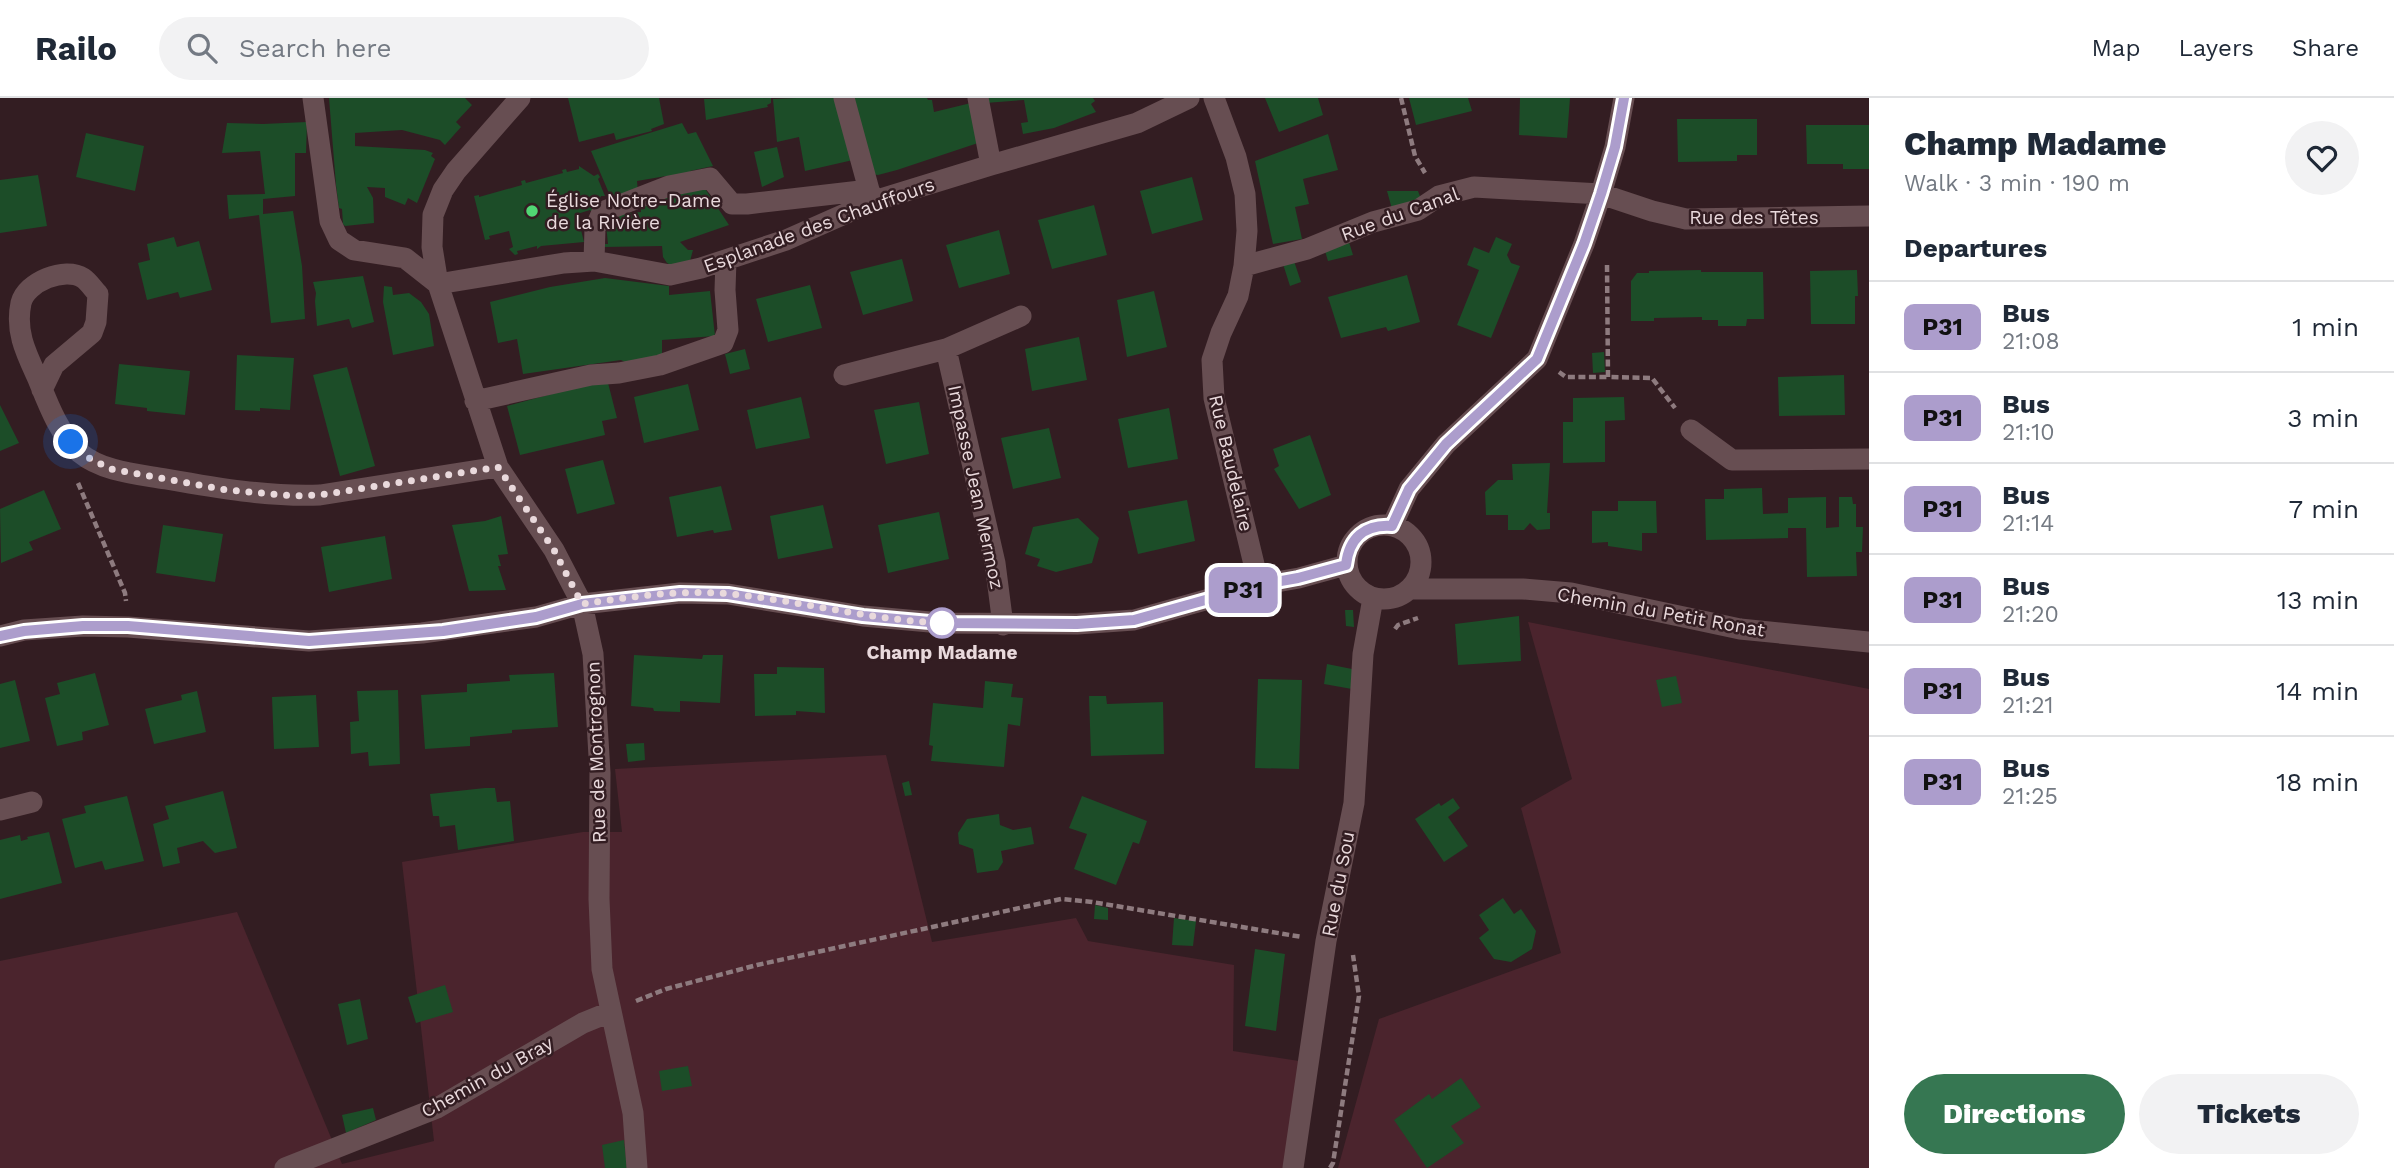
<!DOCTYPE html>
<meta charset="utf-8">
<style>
body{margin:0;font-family:"Work Sans",sans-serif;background:#f2f2f3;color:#1f2937;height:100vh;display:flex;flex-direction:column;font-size:26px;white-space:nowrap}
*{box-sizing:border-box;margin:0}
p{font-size:23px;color:#747a83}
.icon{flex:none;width:38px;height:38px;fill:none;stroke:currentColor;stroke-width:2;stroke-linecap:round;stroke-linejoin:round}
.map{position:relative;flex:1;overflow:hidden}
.details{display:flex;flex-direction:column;background:#fff;width:525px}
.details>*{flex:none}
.badge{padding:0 14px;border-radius:10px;font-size:24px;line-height:46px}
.you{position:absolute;width:35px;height:35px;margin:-18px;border:5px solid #fff;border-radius:50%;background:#1a73e8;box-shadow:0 0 0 10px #1a73e833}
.map>.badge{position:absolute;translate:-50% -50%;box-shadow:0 0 0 4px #fff}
h2{padding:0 35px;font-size:26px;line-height:63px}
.round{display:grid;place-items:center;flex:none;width:74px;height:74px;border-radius:37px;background:#f2f2f3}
.headline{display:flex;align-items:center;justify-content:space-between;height:119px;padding:0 35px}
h1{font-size:33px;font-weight:800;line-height:52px}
.action{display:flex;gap:14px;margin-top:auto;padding:14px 35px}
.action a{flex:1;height:80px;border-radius:42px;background:#367752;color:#fff;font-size:28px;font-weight:800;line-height:80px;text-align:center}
.action a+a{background:#f2f2f3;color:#1f2937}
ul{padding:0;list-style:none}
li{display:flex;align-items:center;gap:21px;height:91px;padding:0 35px;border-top:2px solid #e0e1e3}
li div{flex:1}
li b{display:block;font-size:26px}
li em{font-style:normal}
li .badge{min-width:77px;font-weight:700;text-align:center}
header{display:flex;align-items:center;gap:42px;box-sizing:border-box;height:98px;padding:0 35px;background:#fff;border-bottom:2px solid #e0e1e3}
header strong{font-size:33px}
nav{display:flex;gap:38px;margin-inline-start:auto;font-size:24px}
.search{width:490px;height:63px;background:#f2f2f3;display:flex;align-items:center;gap:18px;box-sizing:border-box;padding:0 24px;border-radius:38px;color:#747a83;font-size:26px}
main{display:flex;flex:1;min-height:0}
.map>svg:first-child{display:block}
</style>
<header>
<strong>Railo</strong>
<div class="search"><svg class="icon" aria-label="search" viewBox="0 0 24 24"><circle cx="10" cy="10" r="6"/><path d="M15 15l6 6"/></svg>Search here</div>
<nav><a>Map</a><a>Layers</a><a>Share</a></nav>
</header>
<main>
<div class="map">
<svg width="1869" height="1070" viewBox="0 0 1869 1070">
<rect width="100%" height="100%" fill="#331d22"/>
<path fill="#4b242d" d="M 1528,524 L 1869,591 L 1869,1070 L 1338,1070 L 1379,921 L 1561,855 L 1521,710 L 1572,681 Z
M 886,657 L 932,844 L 1076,820 L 1088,843 L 1234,867 L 1233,953 L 1299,963 L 1284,1070 L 0,1070 L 0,863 L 237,814 L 342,1066 L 434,1043 L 402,764 L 583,734 L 622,734 L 615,671 Z"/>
<path fill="#1c4d28" d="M 329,0 L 465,0 L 472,7 L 456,24 L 461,29 L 445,47 L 440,42 L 402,32 L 355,35 L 355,48 L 425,52 L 433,55 L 431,58 L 435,61 L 417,105 L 408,100 L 405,107 L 385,99 L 385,90 L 367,89 L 373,100 L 374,125 L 345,128 L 343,126 L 342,111 L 339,110 L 336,87 Z
M 568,0 L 659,0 L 664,26 L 651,31 L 652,33 L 616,42 L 614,35 L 579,44 Z
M 771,0 L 771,5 L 767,7 L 768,9 L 706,22 L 704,1 Z
M 797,0 L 839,0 L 853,62 L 805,73 L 799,39 L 777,44 L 773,1 Z
M 849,0 L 927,0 L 928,2 L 932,2 L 934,14 L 971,5 L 981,44 L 897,72 L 878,77 L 872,76 Z
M 984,0 L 1093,0 L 1095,3 L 1091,6 L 1096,14 L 1054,30 L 1023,36 L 1021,25 L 1028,24 L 1024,2 L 985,5 Z
M 1265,0 L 1318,0 L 1323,17 L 1279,34 Z
M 1409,0 L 1468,0 L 1472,13 L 1416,27 Z
M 1520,0 L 1570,0 L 1567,40 L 1519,37 Z
M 1677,21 L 1757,21 L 1757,57 L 1737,57 L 1737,63 L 1678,64 Z
M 307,24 L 306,55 L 295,55 L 295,98 L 263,101 L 263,116 L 293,113 L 302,168 L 305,221 L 271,225 L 259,117 L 229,121 L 227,97 L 265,96 L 260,53 L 222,55 L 227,25 L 263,26 Z
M 682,25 L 688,36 L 696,34 L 713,68 L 690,73 L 692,79 L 667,85 L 666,78 L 637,83 L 638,94 L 611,100 L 591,53 Z
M 1806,27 L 1869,27 L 1869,71 L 1843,71 L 1843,66 L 1807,66 Z
M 86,35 L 144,48 L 135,93 L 76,79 Z
M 1328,36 L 1338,72 L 1303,81 L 1309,106 L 1295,109 L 1302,141 L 1273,146 L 1255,63 Z
M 777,49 L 784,79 L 762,89 L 754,54 Z
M 579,68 L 594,78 L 598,76 L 600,79 L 598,81 L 605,98 L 601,98 L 593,116 L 590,112 L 577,116 L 584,144 L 541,148 L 537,151 L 537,148 L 517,153 L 518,156 L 515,157 L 509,151 L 513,149 L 509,133 L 489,138 L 490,141 L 485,142 L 474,98 L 479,97 L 479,99 L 522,87 L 521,83 L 525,82 L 526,85 L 563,75 L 562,72 L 566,71 L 567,74 L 579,71 Z
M 38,77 L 47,128 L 0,135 L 0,82 Z
M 1192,79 L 1203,122 L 1152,136 L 1140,93 Z
M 702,86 L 729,127 L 680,144 L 688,152 L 693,152 L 690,163 L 673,168 L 667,165 L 663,159 L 662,148 L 604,149 L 604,146 L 608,146 L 605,117 L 641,114 L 640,103 Z
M 1387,93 L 1418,93 L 1421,101 L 1392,111 Z
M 1094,107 L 1107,157 L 1052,171 L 1038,122 Z
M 999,132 L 1010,176 L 959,190 L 946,147 Z
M 174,139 L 177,149 L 199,143 L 212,192 L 180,200 L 178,194 L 147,202 L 138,165 L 150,162 L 147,146 Z
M 1496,139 L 1512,146 L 1507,157 L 1511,165 L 1520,168 L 1491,240 L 1457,227 L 1479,172 L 1467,167 L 1474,149 L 1489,155 Z
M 1349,144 L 1353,157 L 1328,163 L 1325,153 Z
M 902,161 L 913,203 L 863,217 L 850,174 Z
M 1294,163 L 1301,184 L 1290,188 L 1283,166 Z
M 1701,172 L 1701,174 L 1763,174 L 1764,221 L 1747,221 L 1746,228 L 1718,228 L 1718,222 L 1702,222 L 1702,219 L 1654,220 L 1654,223 L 1631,223 L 1631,183 L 1637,175 L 1649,175 L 1649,173 Z
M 1857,172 L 1858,198 L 1855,198 L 1855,226 L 1811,226 L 1810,173 Z
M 1407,177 L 1420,224 L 1388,233 L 1386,229 L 1341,240 L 1328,199 Z
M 363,178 L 374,224 L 352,230 L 349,221 L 317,228 L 315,203 L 316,195 L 313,184 Z
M 605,180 L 669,188 L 669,197 L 710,193 L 715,238 L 662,242 L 662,258 L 627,265 L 621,262 L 523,276 L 517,241 L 498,245 L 490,204 L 550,189 Z
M 810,187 L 822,230 L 768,244 L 756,201 Z
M 384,188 L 392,189 L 393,197 L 409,195 L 421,204 L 429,216 L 434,248 L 393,257 L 383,204 Z
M 1154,193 L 1167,249 L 1127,259 L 1117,202 Z
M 1079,239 L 1087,282 L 1032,293 L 1025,251 Z
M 745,251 L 750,271 L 730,276 L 725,256 Z
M 1604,254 L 1605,274 L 1593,275 L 1592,255 Z
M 237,257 L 294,260 L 290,312 L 260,310 L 260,313 L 235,312 Z
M 119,266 L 190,273 L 185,317 L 147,313 L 147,310 L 115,306 Z
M 347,269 L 375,368 L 340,378 L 313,277 Z
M 1844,277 L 1845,317 L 1779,318 L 1778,279 Z
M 607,281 L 617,320 L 602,323 L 605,337 L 520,357 L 507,308 Z
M 688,286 L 699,332 L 644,345 L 634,299 Z
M 801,299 L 810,340 L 756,351 L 747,312 Z
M 1624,299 L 1625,322 L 1605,323 L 1605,364 L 1563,365 L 1563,324 L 1573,324 L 1573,300 Z
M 919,304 L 929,356 L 886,366 L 874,312 Z
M 0,307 L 19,345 L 0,353 Z
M 1169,310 L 1178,361 L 1128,370 L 1118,321 Z
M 1049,330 L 1061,380 L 1013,391 L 1001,340 Z
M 1310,337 L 1331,397 L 1299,411 L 1274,371 L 1279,368 L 1273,351 Z
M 603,362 L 615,406 L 577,416 L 565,371 Z
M 1550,365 L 1547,415 L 1550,415 L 1550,431 L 1537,432 L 1530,425 L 1524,432 L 1508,432 L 1508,417 L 1486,417 L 1485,394 L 1498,382 L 1513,382 L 1512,366 Z
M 721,388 L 732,432 L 714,435 L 713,432 L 677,439 L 669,399 Z
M 1762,390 L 1763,416 L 1788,415 L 1788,400 L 1826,399 L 1826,430 L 1839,429 L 1839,399 L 1852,399 L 1853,406 L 1856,406 L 1856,429 L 1863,429 L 1862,454 L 1856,454 L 1857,478 L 1807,479 L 1806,430 L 1788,430 L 1788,440 L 1706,442 L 1705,401 L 1724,401 L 1724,391 Z
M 44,392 L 61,431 L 29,444 L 33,452 L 1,465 L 0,411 Z
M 1187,402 L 1195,443 L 1138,456 L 1128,413 Z
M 1618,403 L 1656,403 L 1657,435 L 1642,435 L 1642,453 L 1608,448 L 1608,444 L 1592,445 L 1592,413 L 1618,413 Z
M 823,407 L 833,450 L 778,461 L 770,418 Z
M 939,414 L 949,461 L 888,475 L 878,427 Z
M 501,418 L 508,456 L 498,457 L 501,468 L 498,468 L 506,492 L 469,493 L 452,427 L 485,423 Z
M 1078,420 L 1099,440 L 1092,465 L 1056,474 L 1037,468 L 1040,461 L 1025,456 L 1033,429 Z
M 163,427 L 223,436 L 215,484 L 156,475 Z
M 385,438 L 392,481 L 329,494 L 321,449 Z
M 1345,512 L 1353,512 L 1354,529 L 1346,528 Z
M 1519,518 L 1521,563 L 1458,567 L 1455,526 Z
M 634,557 L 702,561 L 703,557 L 723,557 L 720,605 L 680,603 L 680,614 L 654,613 L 653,610 L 631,608 Z
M 1327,566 L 1352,571 L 1352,591 L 1324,586 Z
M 777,569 L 824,570 L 825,615 L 796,613 L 796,617 L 755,618 L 754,576 L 777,576 Z
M 95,575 L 109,627 L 82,634 L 83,642 L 57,648 L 45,600 L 60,596 L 57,585 Z
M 554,575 L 558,629 L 512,632 L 512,635 L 470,639 L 470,648 L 425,651 L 421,597 L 467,594 L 467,586 L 510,583 L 509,577 Z
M 1676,578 L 1682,605 L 1662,609 L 1656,582 Z
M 1258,581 L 1302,582 L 1299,671 L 1255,670 Z
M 15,582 L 30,643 L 0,650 L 0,586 Z
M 985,583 L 1013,586 L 1011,599 L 1023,600 L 1020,628 L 1008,626 L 1004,669 L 931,663 L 933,648 L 929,647 L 933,605 L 983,610 Z
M 398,592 L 400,666 L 369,668 L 368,654 L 351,656 L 350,624 L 359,623 L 357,593 Z
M 197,593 L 206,634 L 154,646 L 145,611 L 182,602 L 181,597 Z
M 316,597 L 319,649 L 274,651 L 272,599 Z
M 1089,598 L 1106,598 L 1107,606 L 1163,604 L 1164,656 L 1091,658 Z
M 644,645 L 645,662 L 628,664 L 626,646 Z
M 909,683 L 912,697 L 905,698 L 902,685 Z
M 485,690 L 495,690 L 497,704 L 510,703 L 514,743 L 458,752 L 455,727 L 440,729 L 439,718 L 433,718 L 430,696 Z
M 223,693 L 237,750 L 215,755 L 203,743 L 177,750 L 180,765 L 163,769 L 153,726 L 169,721 L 165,708 Z
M 127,698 L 144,763 L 105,772 L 102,763 L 75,770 L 62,721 L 86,715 L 84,708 Z
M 1082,698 L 1147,723 L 1139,746 L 1133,744 L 1116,787 L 1074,771 L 1087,736 L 1069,730 Z
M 1453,700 L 1460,710 L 1448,719 L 1468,748 L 1444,764 L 1415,721 L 1439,705 L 1441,708 Z
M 999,716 L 1000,727 L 1013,732 L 1031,729 L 1034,746 L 1001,753 L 1003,764 L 998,772 L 977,775 L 973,751 L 959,746 L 958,735 L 967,721 Z
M 49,734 L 62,785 L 0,801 L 0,742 L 20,737 L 21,743 L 28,741 L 27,739 Z
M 1503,800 L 1514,816 L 1521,811 L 1536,833 L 1532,851 L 1511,864 L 1494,861 L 1479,840 L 1489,832 L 1479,817 Z
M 1095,807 L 1108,810 L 1108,822 L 1094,821 Z
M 1174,820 L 1196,823 L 1193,848 L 1172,847 Z
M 1255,851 L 1285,856 L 1276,933 L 1245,928 Z
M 445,887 L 453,914 L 416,925 L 408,899 Z
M 360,901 L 368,941 L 347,947 L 338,906 Z
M 688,968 L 692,988 L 662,993 L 659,973 Z
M 1461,980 L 1481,1009 L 1451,1028 L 1464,1045 L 1427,1070 L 1394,1022 L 1429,996 L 1432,1001 Z
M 373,1010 L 376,1022 L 346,1035 L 342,1017 Z
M 624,1042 L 627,1070 L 605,1070 L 602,1047 Z"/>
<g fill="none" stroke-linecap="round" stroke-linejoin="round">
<path stroke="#8e7b7f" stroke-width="4.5" stroke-dasharray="7 3.5" stroke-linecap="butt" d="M 1401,0 L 1415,58 L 1425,75
M 1607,167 L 1608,279 L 1652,280 L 1675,310
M 1559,274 L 1566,279 L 1608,279
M 78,385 L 125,495 L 126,503
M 1395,531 L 1398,527 L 1418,520
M 636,903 L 666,891 L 757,867 L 1061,801 L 1092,804 L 1302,839
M 1330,1070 L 1333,1065 L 1359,898 L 1353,857"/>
<path stroke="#674e52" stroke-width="21" d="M 313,0 L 330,123 L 339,142 L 354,152 L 405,160 L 438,186
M 520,0 L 456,73 L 443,92 L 433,117 L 432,149 L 438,186 L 498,369 L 554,452 L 582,506 L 593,556 L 600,675 L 599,801 L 602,871 L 633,1015 L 637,1070
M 844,0 L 869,92 L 874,103
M 978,0 L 991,67
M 1214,0 L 1236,59 L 1245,96 L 1247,133 L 1244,168 L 1238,198 L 1221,235 L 1212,262 L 1214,300 L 1259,487
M 594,163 L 595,131 L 602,114 L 669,88 L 710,80 L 732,106 L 747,106 L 869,92
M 1244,168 L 1307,151 L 1373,124 L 1418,112 L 1439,98 L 1474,89 L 1601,96 L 1652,113 L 1686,121 L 1869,118
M 438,186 L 564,165 L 594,163 L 670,177 L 701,170 L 786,142 L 874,103 L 991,67 L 1137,25 L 1189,0
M 946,251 L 1021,218
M 844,277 L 946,251 L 995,465 L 1003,527
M 42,292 L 54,267 L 92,235 L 96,224 L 98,196 C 93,191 89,184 83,180 C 65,168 26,184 21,205 C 15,234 26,255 38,281 C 48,306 59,336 80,355 C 103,374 138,376 166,381 C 217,390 268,399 320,397 L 498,369
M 475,303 L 591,277 L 619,275 L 660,267 L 723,245 L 728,232 L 725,192 L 726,162
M 1691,332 L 1732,362 L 1869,361
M1347 464a37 37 0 1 1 74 0a37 37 0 1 1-74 0Z
M 1392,428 L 1409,391 L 1446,346 L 1537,261 L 1584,146 L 1601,96 L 1615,49 L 1624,0
M 1411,491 L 1523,491 L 1571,495 L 1740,531 L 1869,544
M 0,538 L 24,532 L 83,528 L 128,529 L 309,543 L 422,535 L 536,519 L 582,506 L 680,495 L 728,496 L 863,518 L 941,525 L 1077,526 L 1134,522 L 1259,487 L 1299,480 L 1346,467
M 0,712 L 32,704
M 285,1070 L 437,1010 L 583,925 L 610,914
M 1293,1070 L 1326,843 L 1354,705 L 1363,556 L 1373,500"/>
</g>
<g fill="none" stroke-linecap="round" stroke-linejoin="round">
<g stroke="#fff" stroke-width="16">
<path id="line" d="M 0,538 L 24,533 L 83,528 L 128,528 L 309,543 L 443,533 L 536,519 L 582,506 L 680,495 L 728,496 L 863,518 L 941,525 L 1077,526 L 1134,522 L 1259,487 L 1298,480 L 1346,467 C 1349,440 1365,426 1392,428 L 1409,391 L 1446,346 L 1537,261 L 1584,146 L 1601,96 L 1615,49 L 1624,0"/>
</g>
<use href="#line" stroke="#ac9dcc" stroke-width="10"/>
<path stroke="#e9d9dc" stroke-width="7" stroke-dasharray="0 12.6" d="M 71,344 L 81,356 L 111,371 L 227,392 L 295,398 L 320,397 L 498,369 L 554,452 L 582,506 C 630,499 681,491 731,496 C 802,503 870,522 942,525"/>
</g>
<circle fill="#51d674" stroke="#331d22" stroke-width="2.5" cx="532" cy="113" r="7"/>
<circle fill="#fff" stroke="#ac9dcc" stroke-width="3.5" cx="942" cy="525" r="14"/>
<g text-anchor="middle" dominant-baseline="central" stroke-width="5" stroke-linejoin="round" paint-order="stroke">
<g font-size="19" fill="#e9d9dc" stroke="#331d22" text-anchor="start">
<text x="546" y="102">Église Notre-Dame<tspan x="546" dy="22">de la Rivière</tspan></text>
</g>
<g font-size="19" fill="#e9d9dc" stroke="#331d22">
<text transform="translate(1400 116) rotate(-20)">Rue du Canal</text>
<text x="1754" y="119">Rue des Têtes</text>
<text transform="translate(819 127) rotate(-20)">Esplanade des Chauffours</text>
<text transform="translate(1231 365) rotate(77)">Rue Baudelaire</text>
<text transform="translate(976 389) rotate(78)">Impasse Jean Mermoz</text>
<text transform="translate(1661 514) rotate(10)">Chemin du Petit Ronat</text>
<text transform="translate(596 654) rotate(-92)">Rue de Montrognon</text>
<text transform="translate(1338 786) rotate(-79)">Rue du Sou</text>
<text transform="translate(487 979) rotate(-29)">Chemin du Bray</text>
</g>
<g font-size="19" font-weight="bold" fill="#e9d9dc" stroke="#331d22">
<text x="942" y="554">Champ Madame</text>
</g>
</g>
</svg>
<div class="you" style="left:71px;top:344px"></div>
<b class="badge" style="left:1243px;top:492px;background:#ac9dcc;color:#111">P31</b>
</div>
<section class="details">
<div class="headline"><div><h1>Champ Madame</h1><p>Walk · 3 min · 190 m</p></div><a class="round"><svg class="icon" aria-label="heart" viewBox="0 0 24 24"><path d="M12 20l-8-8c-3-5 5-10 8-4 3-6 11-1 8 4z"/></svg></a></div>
<h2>Departures</h2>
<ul>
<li><span class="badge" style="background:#ac9dcc;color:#111">P31</span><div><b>Bus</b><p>21:08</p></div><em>1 min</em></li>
<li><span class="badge" style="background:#ac9dcc;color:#111">P31</span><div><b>Bus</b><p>21:10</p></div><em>3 min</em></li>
<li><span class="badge" style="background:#ac9dcc;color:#111">P31</span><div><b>Bus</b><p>21:14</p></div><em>7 min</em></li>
<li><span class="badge" style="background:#ac9dcc;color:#111">P31</span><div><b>Bus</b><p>21:20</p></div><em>13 min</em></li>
<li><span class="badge" style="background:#ac9dcc;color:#111">P31</span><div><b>Bus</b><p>21:21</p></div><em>14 min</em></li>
<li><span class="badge" style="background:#ac9dcc;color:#111">P31</span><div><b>Bus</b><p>21:25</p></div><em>18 min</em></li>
</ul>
<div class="action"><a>Directions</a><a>Tickets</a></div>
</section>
</main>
